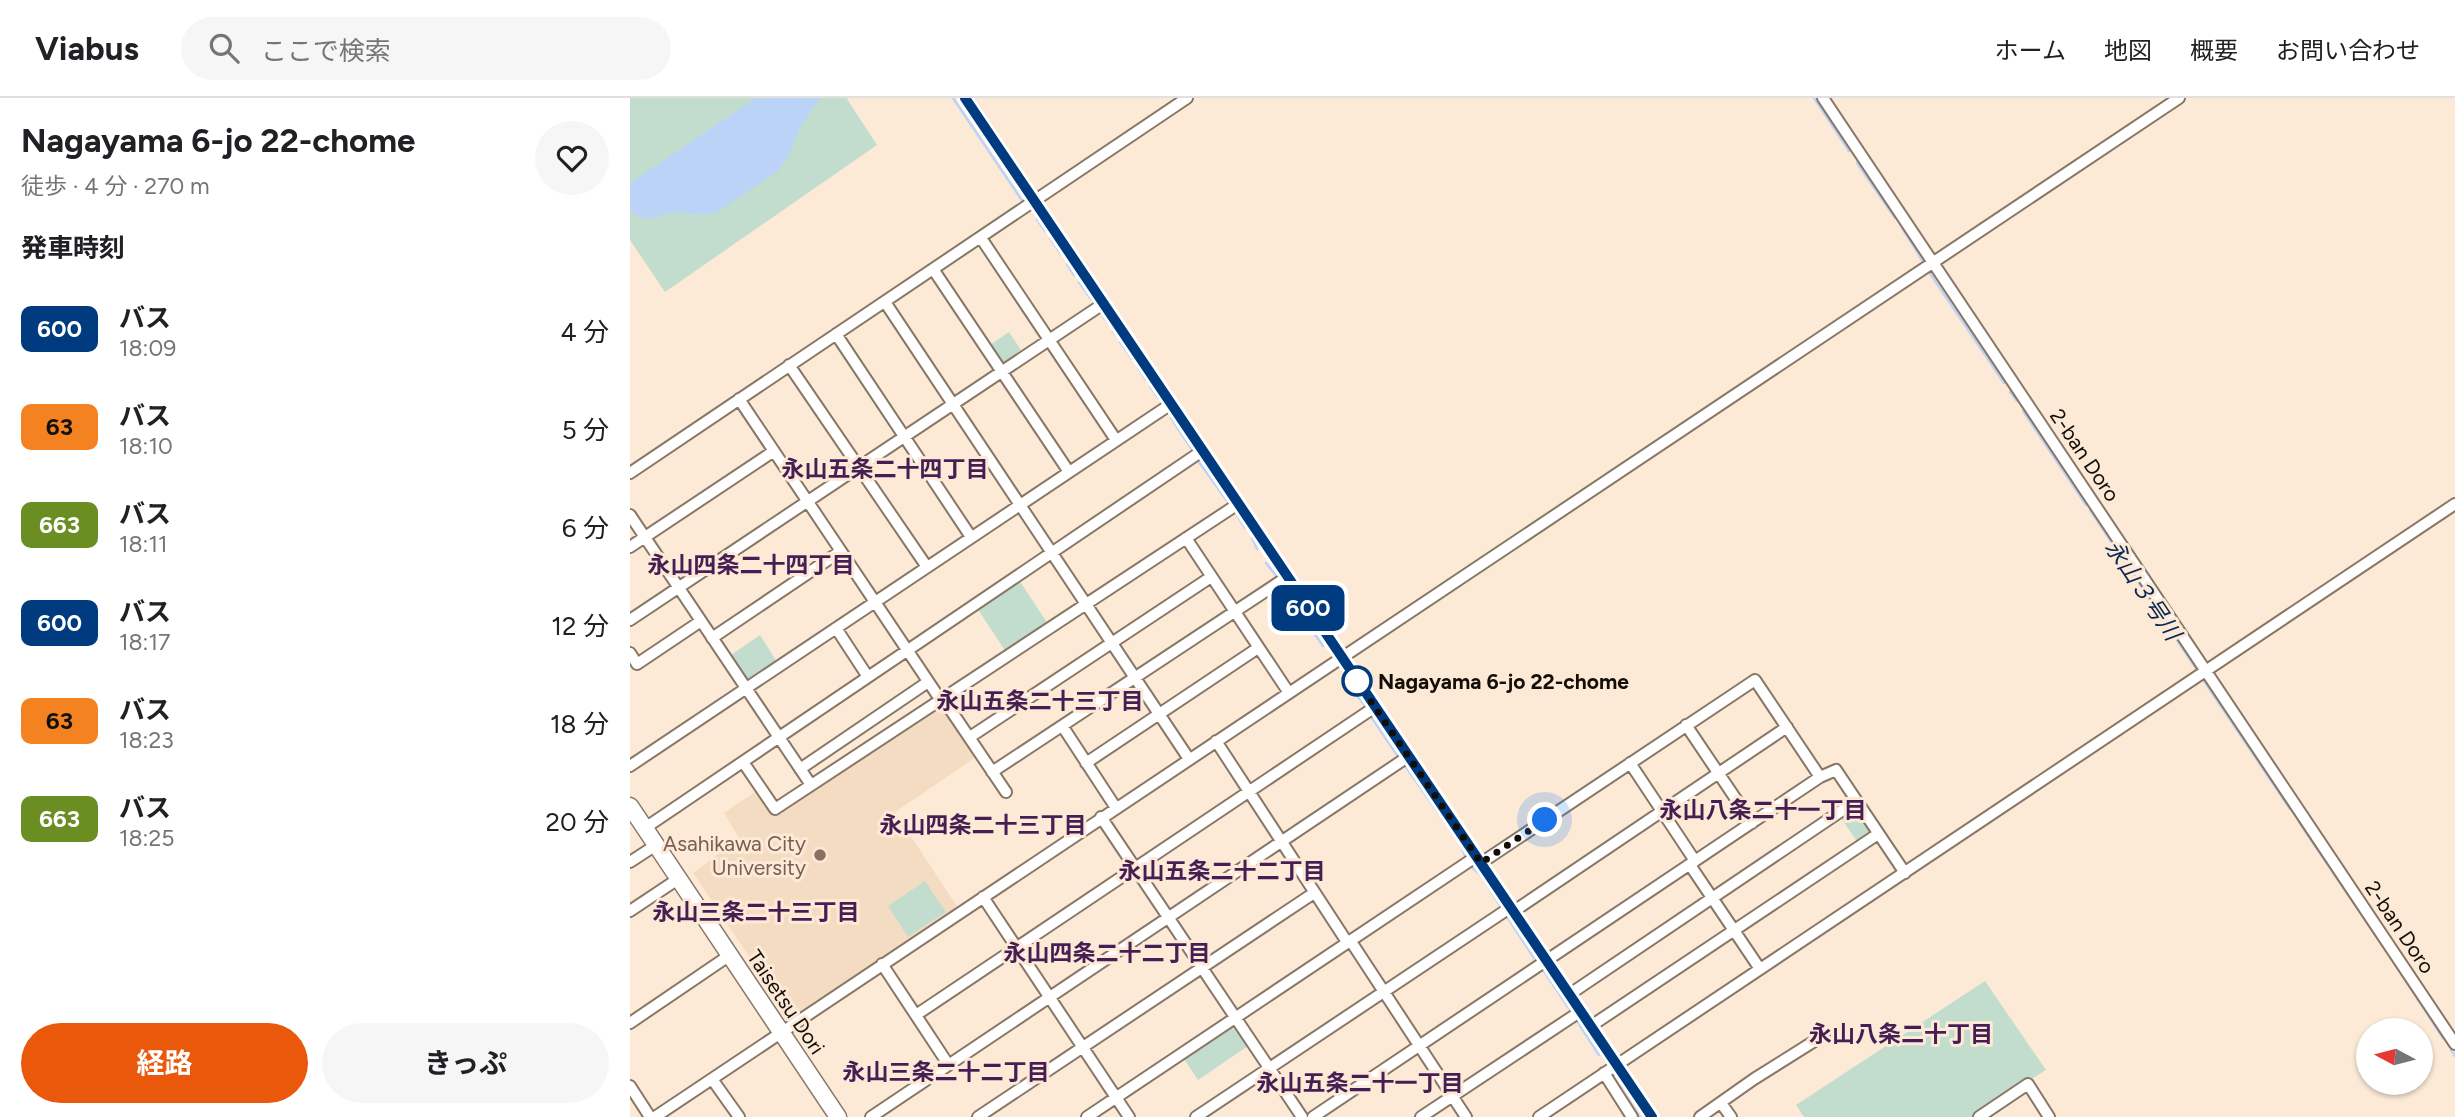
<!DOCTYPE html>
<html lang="ja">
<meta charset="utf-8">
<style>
body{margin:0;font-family:Figtree,"Noto Sans JP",sans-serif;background:#f6f6f6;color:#202124;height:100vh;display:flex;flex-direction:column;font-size:26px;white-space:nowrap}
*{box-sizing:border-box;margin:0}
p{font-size:23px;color:#757577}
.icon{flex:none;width:38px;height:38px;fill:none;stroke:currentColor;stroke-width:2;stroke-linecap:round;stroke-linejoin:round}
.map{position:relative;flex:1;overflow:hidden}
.sheet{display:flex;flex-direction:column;background:#fff;width:630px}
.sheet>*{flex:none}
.badge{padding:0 14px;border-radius:10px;font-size:24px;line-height:46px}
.needle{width:46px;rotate:277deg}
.controls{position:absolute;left:1726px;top:920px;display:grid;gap:14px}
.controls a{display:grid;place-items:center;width:77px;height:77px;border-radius:50%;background:#fff;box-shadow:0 2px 5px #0004;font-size:35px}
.you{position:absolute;width:35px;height:35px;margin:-18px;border:5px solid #fff;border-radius:50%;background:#1a73e8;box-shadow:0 0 0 10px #1a73e833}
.map>.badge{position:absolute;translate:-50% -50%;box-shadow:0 0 0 4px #fff}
h2{padding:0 21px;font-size:26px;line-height:63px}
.round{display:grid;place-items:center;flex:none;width:74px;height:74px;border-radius:37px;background:#f6f6f6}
.summary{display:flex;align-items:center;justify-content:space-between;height:119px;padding:0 21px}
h1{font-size:33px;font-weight:700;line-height:52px}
.button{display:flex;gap:14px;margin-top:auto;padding:14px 21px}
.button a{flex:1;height:80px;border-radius:42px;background:#ea580c;color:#fff;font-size:28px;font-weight:700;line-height:80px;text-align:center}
.button a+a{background:#f6f6f6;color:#202124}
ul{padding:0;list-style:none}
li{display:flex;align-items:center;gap:21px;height:98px;padding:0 21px}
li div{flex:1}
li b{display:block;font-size:26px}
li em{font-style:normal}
li .badge{min-width:77px;font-weight:700;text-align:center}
header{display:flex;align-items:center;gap:42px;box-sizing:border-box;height:98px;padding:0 35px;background:#fff;border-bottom:2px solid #e0e0e0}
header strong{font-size:33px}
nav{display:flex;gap:38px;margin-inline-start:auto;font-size:24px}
.search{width:490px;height:63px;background:#f6f6f6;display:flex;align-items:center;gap:18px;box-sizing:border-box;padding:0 24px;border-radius:38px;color:#757577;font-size:26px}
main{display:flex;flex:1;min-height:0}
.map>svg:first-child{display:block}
</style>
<header>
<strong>Viabus</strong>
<div class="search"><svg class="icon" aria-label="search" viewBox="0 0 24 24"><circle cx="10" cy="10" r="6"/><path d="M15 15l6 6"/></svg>ここで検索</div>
<nav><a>ホーム</a><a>地図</a><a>概要</a><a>お問い合わせ</a></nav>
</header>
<main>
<section class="sheet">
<div class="summary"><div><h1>Nagayama 6-jo 22-chome</h1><p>徒歩 · 4 分 · 270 m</p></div><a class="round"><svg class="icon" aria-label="heart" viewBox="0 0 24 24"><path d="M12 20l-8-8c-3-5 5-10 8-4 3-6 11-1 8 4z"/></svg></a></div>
<h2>発車時刻</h2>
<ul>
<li><span class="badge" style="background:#003b80;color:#fff">600</span><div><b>バス</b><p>18:09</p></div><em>4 分</em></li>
<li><span class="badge" style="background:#f58220;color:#111">63</span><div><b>バス</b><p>18:10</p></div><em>5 分</em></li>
<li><span class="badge" style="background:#6b8e23;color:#fff">663</span><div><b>バス</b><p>18:11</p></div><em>6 分</em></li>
<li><span class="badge" style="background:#003b80;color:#fff">600</span><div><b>バス</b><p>18:17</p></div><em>12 分</em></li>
<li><span class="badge" style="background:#f58220;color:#111">63</span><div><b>バス</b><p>18:23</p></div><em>18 分</em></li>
<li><span class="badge" style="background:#6b8e23;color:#fff">663</span><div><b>バス</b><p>18:25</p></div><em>20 分</em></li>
</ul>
<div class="button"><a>経路</a><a>きっぷ</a></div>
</section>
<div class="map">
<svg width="1825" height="1019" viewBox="0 0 1825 1019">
<rect width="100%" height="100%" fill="#fcead7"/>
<path fill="#f4dcc3" d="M 311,606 L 346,657 L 342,662 L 265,714 L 328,810 L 161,921 L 63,775 L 109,740 L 94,715 L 128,692 L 145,717 Z"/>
<path fill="#c2ddce" d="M 0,0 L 219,0 L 217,1 L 247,47 L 35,194 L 0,142 Z
M 379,234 L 391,252 L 375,264 L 370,264 L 360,247 Z
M 389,482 L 418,526 L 376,554 L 347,510 Z
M 130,537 L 147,564 L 118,583 L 101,557 Z
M 1223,712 L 1230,714 L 1240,731 L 1240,737 L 1228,745 L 1211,720 Z
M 295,783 L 316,814 L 278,839 L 258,808 Z
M 1355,883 L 1416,972 L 1341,1019 L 1174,1019 L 1166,1007 Z
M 601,930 L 607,932 L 618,948 L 568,982 L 554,961 Z"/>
<path fill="#bbd3f7" d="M 126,0 L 190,0 L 171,28 L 157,60 L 148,73 L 87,114 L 74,117 L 43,114 L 15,121 L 5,117 L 0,111 L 0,85 Z"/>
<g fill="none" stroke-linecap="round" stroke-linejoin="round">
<path stroke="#bbd3f7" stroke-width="2.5" d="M 323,0 L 393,104
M 1184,0 L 1219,53
M 1227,65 L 1265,120
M 407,121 L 415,133
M 1272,130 L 1292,162
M 420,140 L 431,156
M 437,166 L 444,177
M 1299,174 L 1374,285
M 449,184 L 461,201
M 473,218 L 478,225
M 483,233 L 486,237
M 490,244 L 502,261
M 507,268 L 516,282
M 520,288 L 528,300
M 1380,294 L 1387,303
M 1393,313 L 1456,407
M 541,320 L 563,353
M 569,364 L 598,404
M 1460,412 L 1567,572
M 607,417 L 615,430
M 622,440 L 627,451
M 636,465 L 647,479
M 654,490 L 659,496
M 664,504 L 676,522
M 682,532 L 693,548
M 1574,583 L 1660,711
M 721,589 L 735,608
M 742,620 L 767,657
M 776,669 L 831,747 L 835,758
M 1669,724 L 1756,853
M 842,769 L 852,779 L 871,809
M 878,820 L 904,860
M 1764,865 L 1813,940
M 914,873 L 940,912
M 947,923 L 969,957
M 1821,952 L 1825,958
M 989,988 L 1010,1019"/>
<g stroke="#876" stroke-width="14">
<path id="minor" d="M 336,0 L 1021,1019
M 1193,0 L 1825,946
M 351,140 L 486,342
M 303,171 L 439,374
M 255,204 L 559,661
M 206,236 L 341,439
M 159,267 L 297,469
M 109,301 L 310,601
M 0,375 L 557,0
M 0,417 L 181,687
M 556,440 L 659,595
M 0,449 L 144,353
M 0,522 L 473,206
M 206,530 L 238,579
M 82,540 L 211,453
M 0,555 L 7,566 L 71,523
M 316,601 L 320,611 L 376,694
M 1056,627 L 1122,725
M 433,629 L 486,710
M 340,639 L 581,479
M 586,643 L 717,844
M 113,664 L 145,711 L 608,406
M 456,665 L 628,550
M 1000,665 L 1065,763
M 0,668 L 541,306
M 170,671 L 298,584
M 362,674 L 657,479
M 471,719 L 672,1019
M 15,730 L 572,353
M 0,764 L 26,747
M 851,765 L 1125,582 L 1190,679
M 1060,767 L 1130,871
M 353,799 L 499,1019
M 0,813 L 48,781
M 884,813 L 1157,629
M 720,842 L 836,1019
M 252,866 L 318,966
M 940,896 L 1226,703
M 286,917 L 745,609
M 0,925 L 100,857
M 961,928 L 1248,736
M 974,975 L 1002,1019
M 82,981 L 109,1019
M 0,988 L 20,1019
M 1091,1005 L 1101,1019
M 25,1019 L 1549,0
M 241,1019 L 779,658
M 348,1019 L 684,795
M 457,1019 L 847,758
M 566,1019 L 881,809
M 683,1019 L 1190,679 L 1206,672 L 1275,775
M 791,1019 L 951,913
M 909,1019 L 1825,406
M 1070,1019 L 1124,981 L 1194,937
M 1349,1019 L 1398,986 L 1419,1019"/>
</g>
<g stroke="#876" stroke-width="19">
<path id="highway" d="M 0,708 L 208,1019"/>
</g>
<use href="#minor" stroke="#fff" stroke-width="10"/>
<use href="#highway" stroke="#fff" stroke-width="16"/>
</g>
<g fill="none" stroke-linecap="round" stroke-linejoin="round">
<g stroke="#fff" stroke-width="16">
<path id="line" d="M 335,0 L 1022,1019"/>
</g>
<use href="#line" stroke="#003b80" stroke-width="10"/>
<path stroke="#140e08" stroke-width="7" stroke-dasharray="0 12.6" d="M 727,583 L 851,765 L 915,722"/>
</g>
<circle fill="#fff" stroke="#003b80" stroke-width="3.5" cx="727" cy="583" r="14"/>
<circle fill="#8d6e63" stroke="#fcead7" stroke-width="2.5" cx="190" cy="757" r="7"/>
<g text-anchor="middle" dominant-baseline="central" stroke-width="6" stroke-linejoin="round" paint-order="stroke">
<g font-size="21" fill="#140e08" stroke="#fcead7">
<text transform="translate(1455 357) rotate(56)">2-ban Doro</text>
<text transform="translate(1770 829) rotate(56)">2-ban Doro</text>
<text transform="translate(156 904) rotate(56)">Taisetsu Dori</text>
</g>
<g font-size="21" font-weight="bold" fill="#140e08" stroke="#fcead7" text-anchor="start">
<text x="748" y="583">Nagayama 6-jo 22-chome</text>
</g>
<g font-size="21" fill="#785e54" stroke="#fcead7" text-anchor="end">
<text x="176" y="745">Asahikawa City<tspan x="176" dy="24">University</tspan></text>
</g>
<g font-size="23" font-weight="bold" fill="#451e54" stroke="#fcead7">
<text x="255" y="371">永山五条二十四丁目</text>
<text x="121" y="467">永山四条二十四丁目</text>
<text x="410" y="603">永山五条二十三丁目</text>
<text x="1133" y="712">永山八条二十一丁目</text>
<text x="353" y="727">永山四条二十三丁目</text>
<text x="592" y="773">永山五条二十二丁目</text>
<text x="126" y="814">永山三条二十三丁目</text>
<text x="477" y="855">永山四条二十二丁目</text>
<text x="1271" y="936">永山八条二十丁目</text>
<text x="316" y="974">永山三条二十二丁目</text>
<text x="730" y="985">永山五条二十一丁目</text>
</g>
<g font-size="23" font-style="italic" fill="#0b2853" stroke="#fcead7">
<text transform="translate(1513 492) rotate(56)">永山３号川</text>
</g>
</g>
</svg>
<div class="controls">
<a><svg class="needle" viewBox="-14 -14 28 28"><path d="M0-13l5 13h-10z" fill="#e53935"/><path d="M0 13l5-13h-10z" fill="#757577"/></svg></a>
</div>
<div class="you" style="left:915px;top:722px"></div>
<b class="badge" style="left:678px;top:510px;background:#003b80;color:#fff">600</b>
</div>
</main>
